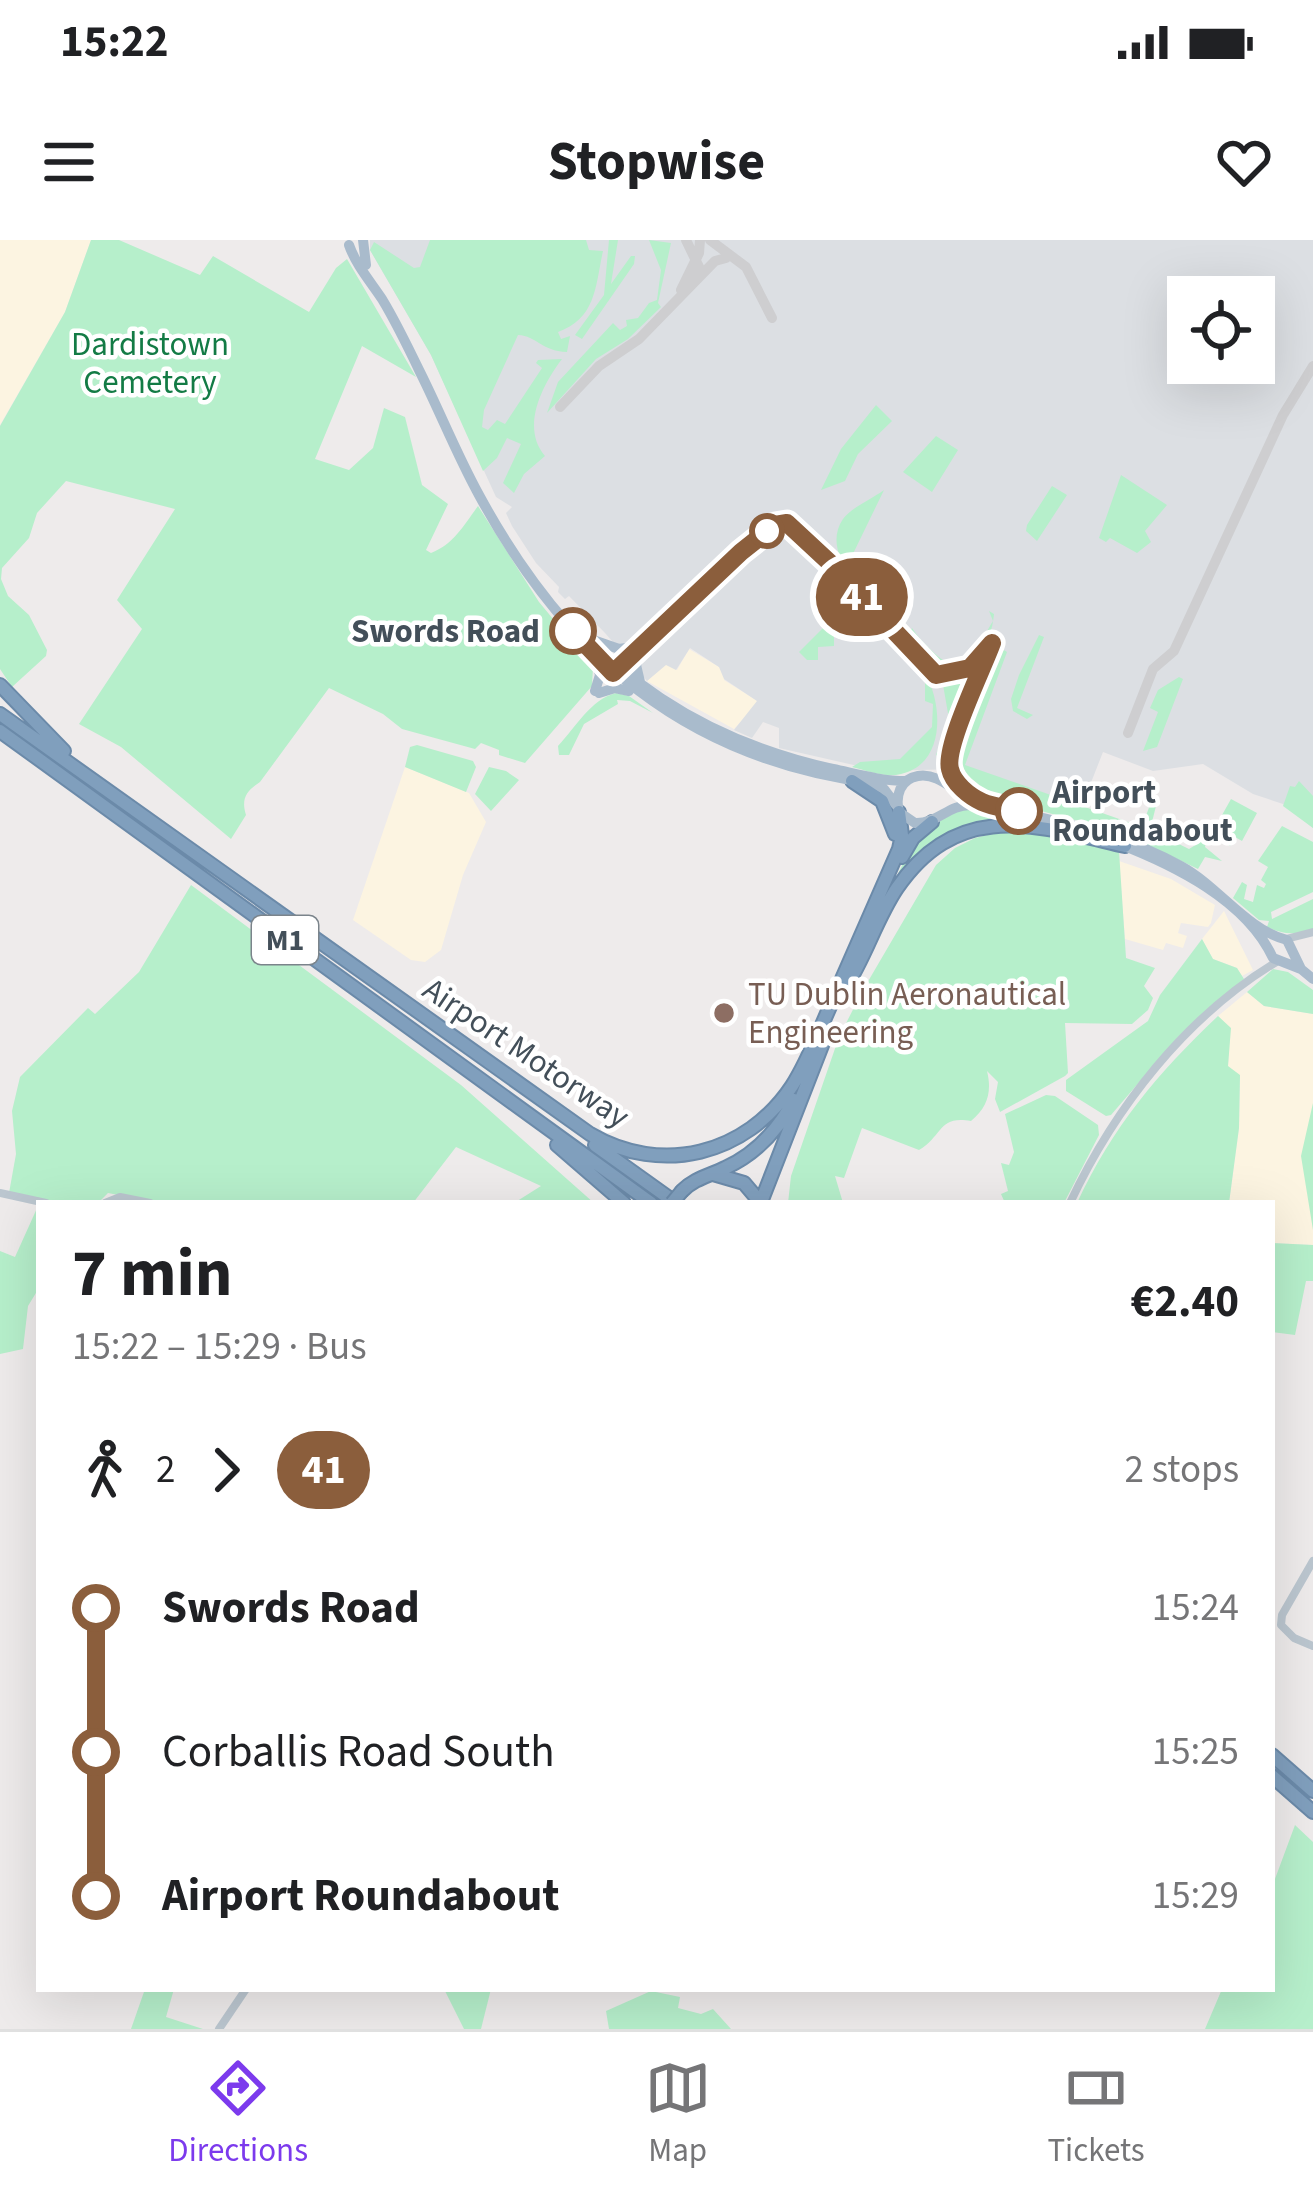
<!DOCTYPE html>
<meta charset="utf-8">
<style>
body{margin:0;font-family:"Source Sans 3",sans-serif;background:#f2f2f2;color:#202124;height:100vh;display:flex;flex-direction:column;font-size:45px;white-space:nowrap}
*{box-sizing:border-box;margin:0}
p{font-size:39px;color:#757577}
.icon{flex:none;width:66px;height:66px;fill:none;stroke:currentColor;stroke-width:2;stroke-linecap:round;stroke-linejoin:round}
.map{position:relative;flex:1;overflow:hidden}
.side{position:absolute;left:36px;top:960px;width:1239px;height:792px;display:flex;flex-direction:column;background:#fff;border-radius:0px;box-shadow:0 12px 48px #0002}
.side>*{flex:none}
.badge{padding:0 24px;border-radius:39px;font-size:42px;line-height:78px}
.tools{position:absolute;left:1167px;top:36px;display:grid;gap:24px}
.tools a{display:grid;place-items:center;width:108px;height:108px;border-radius:0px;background:#fff;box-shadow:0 12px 48px #0002;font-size:60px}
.map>.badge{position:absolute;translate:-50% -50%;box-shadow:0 0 0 6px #fff}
.legs{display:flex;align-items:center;gap:18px;height:132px;padding:0 36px;font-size:39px}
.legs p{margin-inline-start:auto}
.headline{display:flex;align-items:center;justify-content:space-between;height:204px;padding:0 36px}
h1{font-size:66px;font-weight:700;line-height:90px}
ul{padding:0 36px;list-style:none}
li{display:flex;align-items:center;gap:42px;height:144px;font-size:45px}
li i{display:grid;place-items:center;width:18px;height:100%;margin:0 15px;background:currentColor}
li i::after{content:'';width:30px;height:30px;margin:-15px;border:9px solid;border-radius:50%;background:#fff}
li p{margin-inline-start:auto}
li:first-child i{background:linear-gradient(#0000 50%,currentColor 0)}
li:last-child i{background:linear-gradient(currentColor 50%,#0000 0)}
.status{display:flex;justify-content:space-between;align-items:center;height:84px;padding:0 60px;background:#fff;direction:ltr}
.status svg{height:33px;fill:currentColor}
header{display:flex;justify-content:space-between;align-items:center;height:156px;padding:0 36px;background:#fff;font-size:54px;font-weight:700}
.menu{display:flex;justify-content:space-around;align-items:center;height:168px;border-top:3px solid #e0e0e0;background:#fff;font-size:33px;color:#757577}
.menu a{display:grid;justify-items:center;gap:6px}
.menu .current{color:#7c3aed}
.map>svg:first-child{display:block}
</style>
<div class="status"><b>15:22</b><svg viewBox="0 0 49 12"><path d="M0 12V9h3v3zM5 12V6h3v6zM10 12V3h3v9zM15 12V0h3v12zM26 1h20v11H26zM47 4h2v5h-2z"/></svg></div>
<header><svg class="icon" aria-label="menu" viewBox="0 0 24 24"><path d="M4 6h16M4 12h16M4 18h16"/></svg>Stopwise<svg class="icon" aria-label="heart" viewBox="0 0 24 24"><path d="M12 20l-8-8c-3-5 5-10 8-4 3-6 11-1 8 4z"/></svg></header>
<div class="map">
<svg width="1313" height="1789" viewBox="0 0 1313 1789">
<rect width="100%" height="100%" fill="#eeebeb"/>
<path fill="#fcf4e1" d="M 0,0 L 91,0 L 65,72 L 0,185 Z
M 689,409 L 724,430 L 724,440 L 759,462 L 734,489 L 647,441 L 666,424 L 677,430 Z
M 405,527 L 469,553 L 486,582 L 463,635 L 441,710 L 425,722 L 411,720 L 353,680 Z
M 1119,621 L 1171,639 L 1215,665 L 1211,683 L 1208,687 L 1181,683 L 1178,693 L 1187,696 L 1183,708 L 1166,703 L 1163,710 L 1125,699 Z
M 1224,671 L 1253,730 L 1242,736 L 1237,728 L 1213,719 L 1202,699 Z
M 1247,752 L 1264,766 L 1313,774 L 1313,1005 L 1272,1003 L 1272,963 L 1229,963 L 1239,888 L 1240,836 L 1228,827 L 1230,788 L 1218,776 Z"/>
<path fill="#dcdfe3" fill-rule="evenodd" d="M 370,0 L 1313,0 L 1313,588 L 1283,564 L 1253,554 L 1203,524 L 1153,531 L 1103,512 L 1081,568 L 957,529 L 880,531 L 779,508 L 779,488 L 763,482 L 752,498 L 734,490 L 757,461 L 724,439 L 719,427 L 690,408 L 676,430 L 666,425 L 647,441 L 605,393 L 569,356 L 565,359 L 558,352 L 559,347 L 536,323 L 512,286 L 506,273 L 512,267 L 496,257 L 431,115 L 370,10 ZM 1188,57 L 1254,57 L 1254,123 L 1188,123 Z"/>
<path fill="#b6efcb" d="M 91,0 L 119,0 L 200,35 L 213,16 L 309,72 L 336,28 L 347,19 L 416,137 L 362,106 L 315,219 L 349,230 L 373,208 L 384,168 L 405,177 L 422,245 L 448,264 L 426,310 L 431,313 C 454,304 464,285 478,266 L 539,362 L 593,427 L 592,446 L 525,523 L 499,515 L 499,510 L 481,503 L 475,509 L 402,489 L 383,474 L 329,448 L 260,542 C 246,551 241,559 246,575 L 231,599 L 121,507 L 79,484 L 142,389 L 117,360 L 175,269 L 66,241 L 37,273 L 29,298 L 2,328 L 1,339 L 8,356 L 29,375 L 47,410 L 46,416 L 12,447 L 0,429 L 0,186 L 65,72 Z
M 430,0 L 586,0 L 589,10 L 603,11 C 595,48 596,78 558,92 L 561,99 L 570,96 L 567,112 C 541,111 537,96 518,95 L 484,170 L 482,187 L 488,190 L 497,180 L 505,184 L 542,128 L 536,123 L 538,120 L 562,119 C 543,144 520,187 545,216 L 524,234 L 514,253 L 503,243 L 521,204 L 507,198 L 497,218 L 483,231 L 431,115 L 370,10 L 374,2 L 414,28 L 420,27 Z
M 609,0 L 618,0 L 611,44 L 631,16 L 635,16 L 634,24 L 582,99 L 575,95 L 604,55 Z
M 649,0 L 671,3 L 658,63 L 661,67 L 628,99 L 596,119 L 547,173 L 558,142 L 613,83 L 620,90 L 627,86 L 626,80 L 638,78 L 649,63 L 657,60 L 661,30 Z
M 876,165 L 892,181 L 858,214 L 845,241 L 821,250 L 841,209 Z
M 936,196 L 958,210 L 932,252 L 903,232 Z
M 1121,235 L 1167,265 L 1145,291 L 1151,302 L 1137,313 L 1110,298 L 1106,302 L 1099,298 Z
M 1052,246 L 1067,255 L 1037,301 L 1026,291 L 1027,285 Z
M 884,250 L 850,320 L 871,345 L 868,358 C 851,338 824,307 843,279 C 852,267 872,259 884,250 Z
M 989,371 L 994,374 C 991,406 974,431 941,430 L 908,395 L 912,388 C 917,396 924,403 931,410 C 965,444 975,410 993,381 Z
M 830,381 L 834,387 L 834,406 L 818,407 L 818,420 L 807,420 L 799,412 Z
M 1039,395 L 1044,397 L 1017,468 L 1033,475 L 1027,479 L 1013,471 L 1011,459 L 1019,435 Z
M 1004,410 L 1007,412 L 965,525 L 1142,587 L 1152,559 L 1158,558 L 1150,590 L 1189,609 L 1207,598 L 1205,607 L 1222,621 L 1205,617 L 1198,629 L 1123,593 L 985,556 C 968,548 957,533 957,514 L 997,416 Z
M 978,429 L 940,517 L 936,515 L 949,479 L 942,439 Z
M 925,434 C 943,463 946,524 901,534 C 885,538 868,531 852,527 L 860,522 L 900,519 L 932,487 L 933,464 L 925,461 Z
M 1179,437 L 1183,439 L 1157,507 L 1143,511 L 1158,472 L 1150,468 L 1158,450 Z
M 616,453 L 629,456 L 653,473 L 630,461 L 617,460 L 618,464 L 584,484 L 569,515 L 559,515 L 558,506 C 575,488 591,459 616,453 Z
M 417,505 L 473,521 L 476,527 L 466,552 L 405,527 L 410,507 Z
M 489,527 L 506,531 L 519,540 L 491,571 L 475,554 Z
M 1299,541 L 1313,556 L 1313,588 L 1283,566 L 1290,546 L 1295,547 Z
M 1231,559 L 1257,573 L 1242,601 L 1235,597 L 1230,606 L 1212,593 Z
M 972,568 L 1019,580 L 961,594 L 890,652 C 907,612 925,575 972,568 Z
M 1282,586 L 1313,602 L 1313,652 L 1271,672 L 1272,679 L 1313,659 L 1313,689 C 1294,695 1285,695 1267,687 L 1269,681 L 1259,680 L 1233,658 L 1242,642 L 1247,645 L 1244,659 L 1253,662 L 1257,645 L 1264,648 L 1266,644 L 1261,640 L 1268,627 L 1258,621 Z
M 1007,590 L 1036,590 L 1119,611 L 1126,718 L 1155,728 L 1144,746 L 1153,758 L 1148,770 L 1132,784 L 1065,783 L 1068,833 L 1065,836 L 1000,872 L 995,859 L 998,842 L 987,831 C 992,851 988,867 971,881 C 938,875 943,896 919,910 L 862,888 L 844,938 L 835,936 L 843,963 L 788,963 L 791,936 L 839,797 L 863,750 L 936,625 L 955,608 L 975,598 Z
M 191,645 L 461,845 L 594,963 L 514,963 L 541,946 L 456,907 L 413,963 L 159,963 L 108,953 L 98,963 L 53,963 L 9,953 L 16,914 L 12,871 L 20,837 L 88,768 L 95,774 L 139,732 Z
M 1202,699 L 1213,719 L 1237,728 L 1244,739 L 1178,797 L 1111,875 L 1106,876 L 1066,851 L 1066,840 L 1148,781 L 1160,755 Z
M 1273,729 L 1288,732 L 1313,750 L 1313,774 L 1264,766 L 1247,752 Z
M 1218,776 L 1231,788 L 1228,826 L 1240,835 L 1239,888 L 1229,963 L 1077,963 C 1113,886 1157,834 1218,776 Z
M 1046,855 L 1055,856 L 1098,885 L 1099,895 L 1064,963 L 1005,963 L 1001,954 L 1008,951 L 1001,923 L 1009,925 L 1014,912 L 1005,874 Z
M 1313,863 L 1313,990 L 1301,916 Z
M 38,966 L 39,1048 L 28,1066 L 23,1109 L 0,1114 L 0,1011 L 15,1017 Z
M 1272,1003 L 1313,1005 L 1313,1041 L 1306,1041 L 1295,1095 L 1272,1092 Z
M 1295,1585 L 1313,1602 L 1313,1789 L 1205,1789 L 1222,1749 L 1272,1749 L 1272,1647 Z
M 145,1749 L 174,1749 L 166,1777 L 203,1789 L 131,1789 Z
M 444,1749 L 491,1749 L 481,1789 L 464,1789 Z
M 651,1751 L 680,1757 L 678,1768 L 701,1774 L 713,1769 L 731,1789 L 609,1789 L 606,1771 Z"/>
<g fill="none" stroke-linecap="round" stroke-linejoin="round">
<path stroke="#ceced0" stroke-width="10" d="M 686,0 L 699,27 L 695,41
M 710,0 L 746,27 L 772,78
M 681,50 L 699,13 L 700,0
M 560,167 L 599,126 L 639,99 L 715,21 L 726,18
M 1128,493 L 1153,429 L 1174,411 L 1283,175 L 1313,126"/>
<g stroke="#6b8aa9" stroke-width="16">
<path id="highway" d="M 0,445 L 64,511
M 0,474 L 590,894 C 661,936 746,915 792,846 C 807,823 817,796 828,771 C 852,717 875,663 899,609 L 902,595 L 899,572
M 0,491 L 651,963
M 852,541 L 882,561 L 895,594
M 902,617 L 913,598 L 932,582
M 845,748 C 866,716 876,679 897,648 C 959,558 1038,586 1125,606
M 557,905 L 624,963
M 595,905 L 676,963
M 713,934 L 744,943 L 761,963
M 682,951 C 695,938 709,936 725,928 C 756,914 778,890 794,860
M 761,962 L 826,795
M 1272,1515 L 1313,1551
M 1272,1536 L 1313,1572"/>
</g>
<path stroke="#bbc6cf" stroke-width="8" d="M 1286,699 L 1313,692
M 0,953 L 46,963
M 105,963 L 120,957 L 150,963
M 1070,963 C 1115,867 1186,776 1278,721
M 1313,1321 L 1282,1375 L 1281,1385 L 1294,1398 L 1313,1406
M 219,1789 L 246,1749"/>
<path stroke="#a9bbcc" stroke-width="10" d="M 363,0 L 366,25
M 349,5 C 356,25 370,41 382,59 C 396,82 408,107 420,132 C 440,172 457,215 479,255 C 567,417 686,519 872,543 L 884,549 L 896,565
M 577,386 C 646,462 733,507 833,529 C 857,534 881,541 906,541
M 596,401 L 619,409 L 640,406
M 640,442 L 636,425 L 642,411
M 595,451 L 600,435 L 596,420
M 599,453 L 615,448 L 629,451
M 1071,588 L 970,565 C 948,565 937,584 915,583 L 899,572 C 895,556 900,539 918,536 C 940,532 956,555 976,561 C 1046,581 1117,590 1181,626 C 1218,646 1247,690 1287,700 L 1301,729
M 1117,603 C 1174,625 1246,660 1273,718 L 1301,729 L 1313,739"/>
<use href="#highway" stroke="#809fbd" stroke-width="12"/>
<g stroke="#6b8aa9" stroke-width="16" stroke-linecap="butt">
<path id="highway-bridge" d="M 672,963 L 682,951"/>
</g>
<use href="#highway-bridge" stroke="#809fbd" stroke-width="12"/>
</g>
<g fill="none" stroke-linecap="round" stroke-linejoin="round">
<g stroke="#fff" stroke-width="27">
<path id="line-1" d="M 573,391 L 613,433 L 741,312 L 775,285 L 787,283 L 829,322 L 936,435 L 970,428 L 992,403 C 983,428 944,507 950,529 C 953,543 969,556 982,562 C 993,567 1007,568 1019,571"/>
</g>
<use href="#line-1" stroke="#8b5e3c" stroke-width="18"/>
</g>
<g fill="#fff" stroke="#8b5e3c" stroke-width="6">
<circle cx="767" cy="291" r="15"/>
<circle cx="573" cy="391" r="21"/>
<circle cx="1019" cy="571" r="21"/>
</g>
<circle fill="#8d6e63" stroke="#fff" stroke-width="4.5" cx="724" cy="773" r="12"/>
<g text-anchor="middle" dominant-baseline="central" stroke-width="9" stroke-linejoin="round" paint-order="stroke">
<rect fill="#fff" stroke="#7b848b" stroke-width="3" x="252" y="676" width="66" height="48" rx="9"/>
<g font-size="30" font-weight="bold" fill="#434f59">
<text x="285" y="700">M1</text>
</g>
<g font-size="33" fill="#137b45" stroke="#fff">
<text x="150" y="104">Dardistown<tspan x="150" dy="38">Cemetery</tspan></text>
</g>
<g font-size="33" font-weight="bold" fill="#434f59" stroke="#fff" text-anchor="end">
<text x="540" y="391">Swords Road</text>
<text x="1052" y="552" text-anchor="start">Airport<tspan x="1052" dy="38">Roundabout</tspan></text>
</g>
<g font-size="33" fill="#785e54" stroke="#fff" text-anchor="start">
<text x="748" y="754">TU Dublin Aeronautical<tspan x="748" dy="38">Engineering</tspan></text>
</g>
<g font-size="33" fill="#434f59" stroke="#fff">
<text transform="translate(526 813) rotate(34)">Airport Motorway</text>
</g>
</g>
</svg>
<div class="tools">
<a><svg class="icon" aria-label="locate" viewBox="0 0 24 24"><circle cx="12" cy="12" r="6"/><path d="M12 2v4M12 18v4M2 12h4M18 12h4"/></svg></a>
</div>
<b class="badge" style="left:862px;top:357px;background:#8b5e3c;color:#fff">41</b>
<section class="side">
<div class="headline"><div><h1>7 min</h1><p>15:22 – 15:29 · Bus</p></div><b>€2.40</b></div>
<div class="legs"><svg class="icon" aria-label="walk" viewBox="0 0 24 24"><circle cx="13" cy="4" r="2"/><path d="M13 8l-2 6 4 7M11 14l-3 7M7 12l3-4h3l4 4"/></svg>2<svg class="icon" aria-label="forward" viewBox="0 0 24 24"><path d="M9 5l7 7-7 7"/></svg><b class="badge" style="background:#8b5e3c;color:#fff">41</b><p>2 stops</p></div>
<ul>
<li><i style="color:#8b5e3c"></i><b>Swords Road</b><p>15:24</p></li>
<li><i style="color:#8b5e3c"></i><span>Corballis Road South</span><p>15:25</p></li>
<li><i style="color:#8b5e3c"></i><b>Airport Roundabout</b><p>15:29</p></li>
</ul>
</section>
</div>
<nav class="menu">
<a class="current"><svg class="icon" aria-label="directions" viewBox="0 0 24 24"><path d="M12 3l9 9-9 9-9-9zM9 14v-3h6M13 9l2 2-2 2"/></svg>Directions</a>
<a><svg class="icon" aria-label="map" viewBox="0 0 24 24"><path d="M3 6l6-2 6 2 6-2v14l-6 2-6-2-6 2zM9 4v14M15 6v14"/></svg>Map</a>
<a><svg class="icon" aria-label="tickets" viewBox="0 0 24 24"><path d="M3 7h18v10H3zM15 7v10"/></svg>Tickets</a>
</nav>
